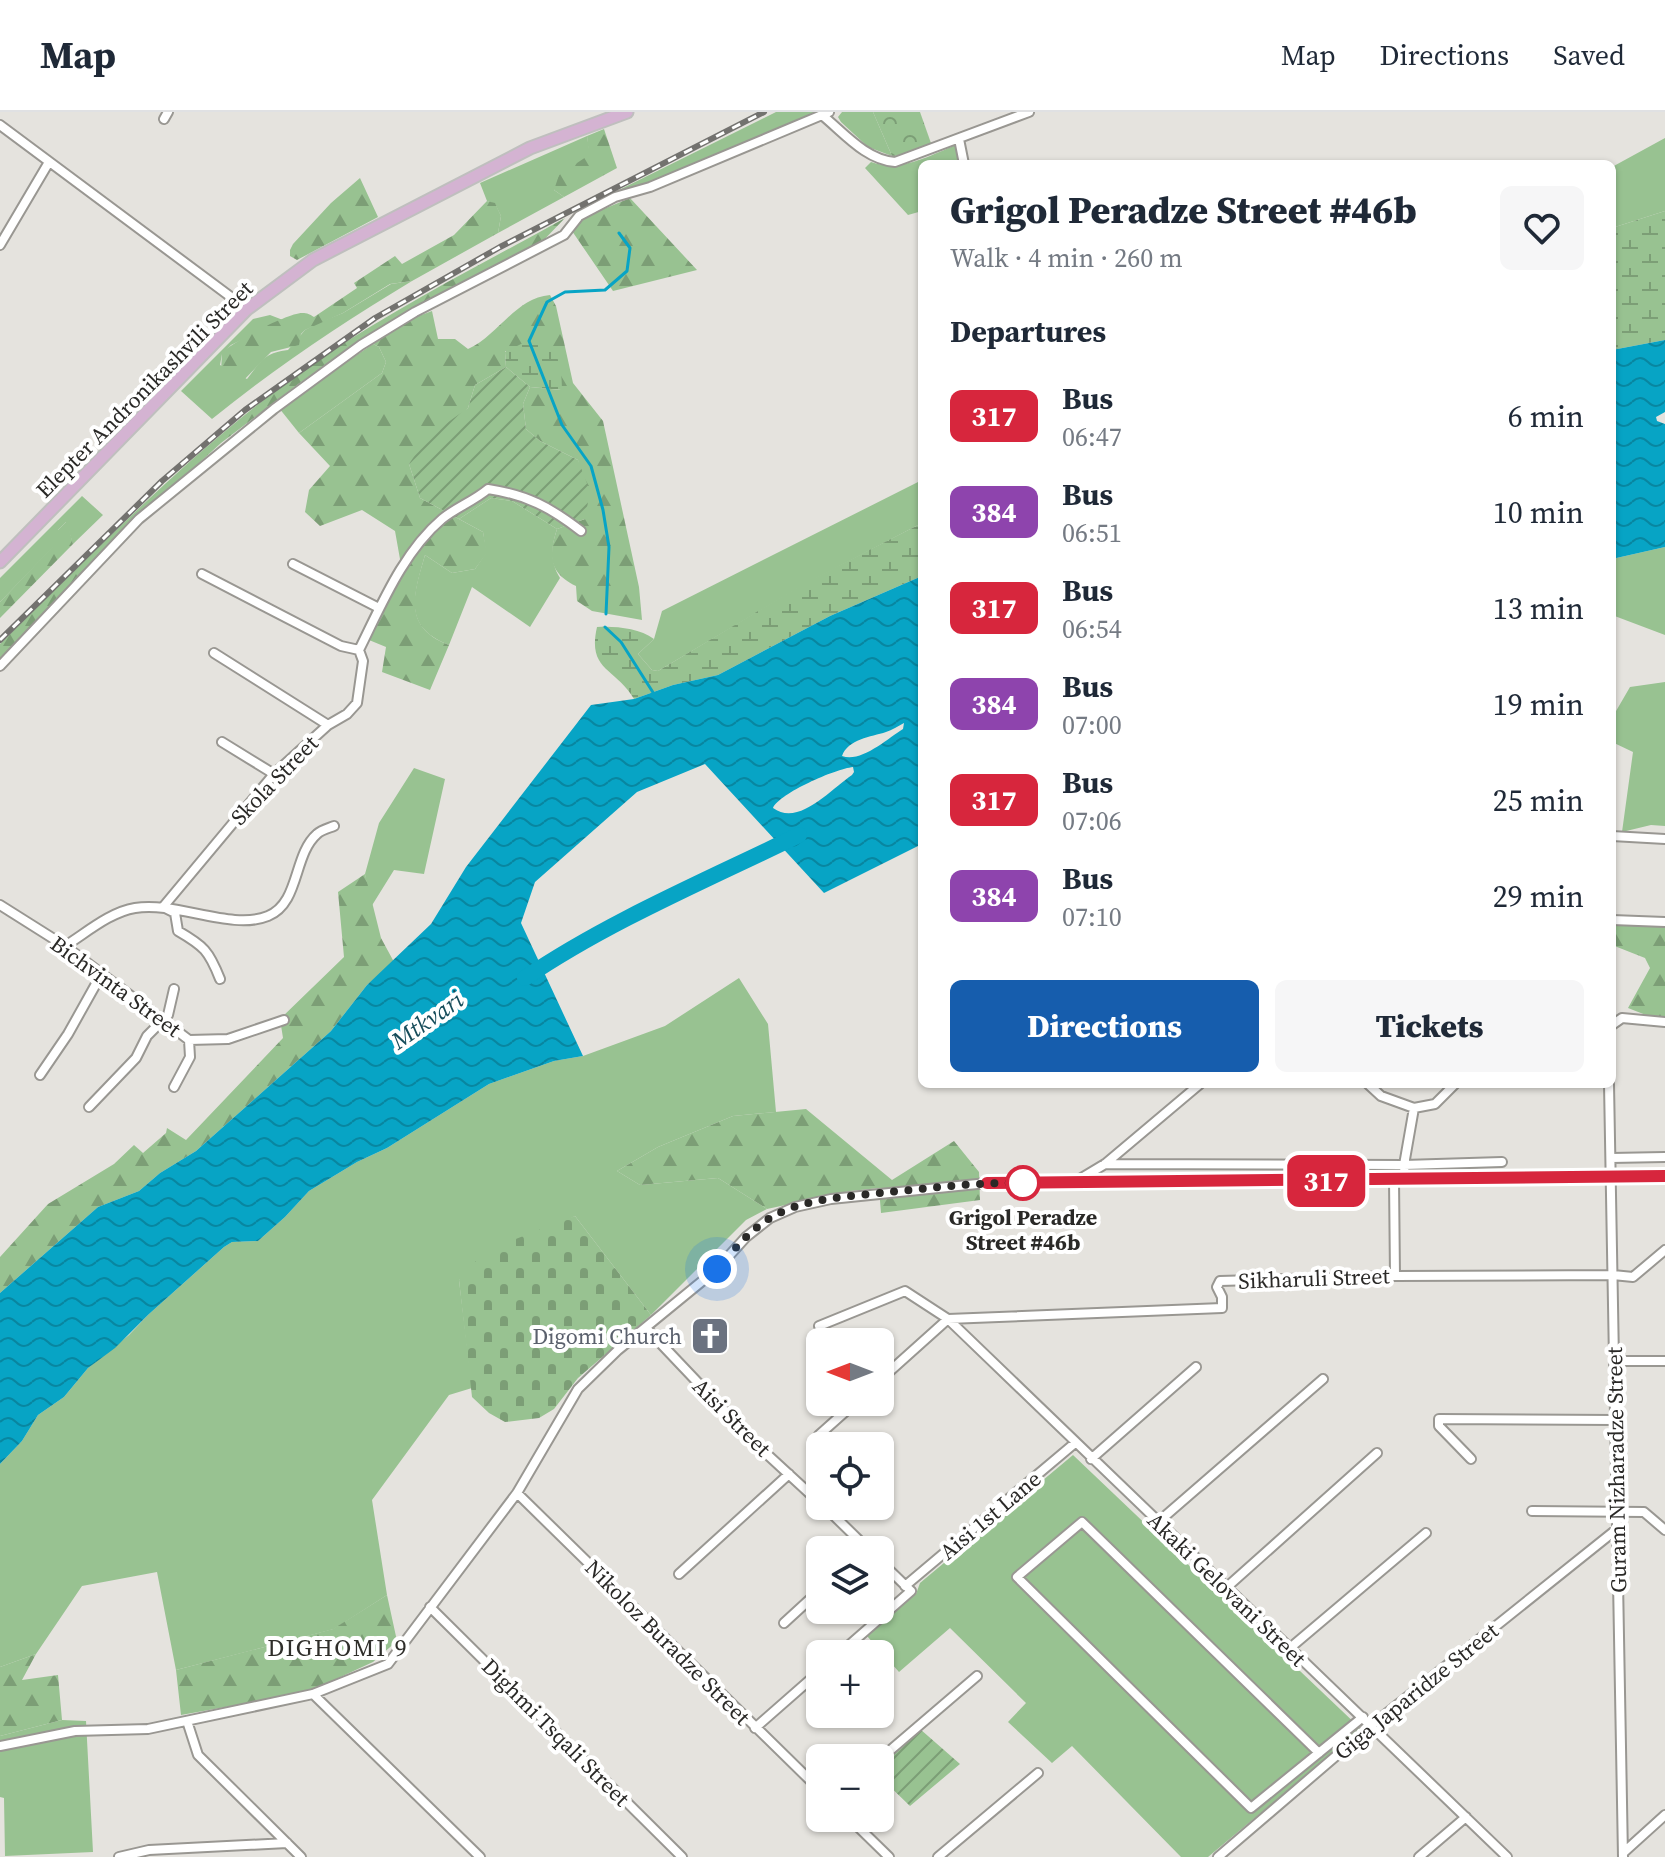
<!DOCTYPE html>
<meta charset="utf-8">
<style>
body{margin:0;font-family:"Source Serif 4",serif;background:#f6f6f7;color:#1f2937;height:100vh;display:flex;flex-direction:column;font-size:30px;white-space:nowrap}
*{box-sizing:border-box;margin:0}
p{font-size:26px;color:#747a83}
.icon{flex:none;width:44px;height:44px;fill:none;stroke:currentColor;stroke-width:2;stroke-linecap:round;stroke-linejoin:round}
.map{position:relative;flex:1;overflow:hidden}
.side{position:absolute;left:918px;top:48px;width:698px;height:928px;display:flex;flex-direction:column;background:#fff;border-radius:12px;box-shadow:0 2px 6px #0004}
.side>*{flex:none}
.badge{padding:0 16px;border-radius:12px;font-size:28px;line-height:52px}
.needle{width:52px;rotate:270deg}
.tools{position:absolute;left:806px;top:1216px;display:grid;gap:16px}
.tools a{display:grid;place-items:center;width:88px;height:88px;border-radius:12px;background:#fff;box-shadow:0 2px 6px #0004;font-size:40px}
.you{position:absolute;width:40px;height:40px;margin:-20px;border:6px solid #fff;border-radius:50%;background:#1a73e8;box-shadow:0 0 0 12px #1a73e833}
.map>.badge{position:absolute;translate:-50% -50%;box-shadow:0 0 0 4px #fff}
h2{padding:0 32px;font-size:30px;line-height:72px}
.round{display:grid;place-items:center;flex:none;width:84px;height:84px;border-radius:12px;background:#f6f6f7}
.overview{display:flex;align-items:center;justify-content:space-between;height:136px;padding:0 32px}
h1{font-size:38px;font-weight:800;line-height:60px}
.button{display:flex;gap:16px;margin-top:auto;padding:16px 32px}
.button a{flex:1;height:92px;border-radius:12px;background:#165dad;color:#fff;font-size:32px;font-weight:800;line-height:92px;text-align:center}
.button a+a{background:#f6f6f7;color:#1f2937}
ul{padding:0;list-style:none}
li{display:flex;align-items:center;gap:24px;height:96px;padding:0 32px}
li div{flex:1}
li b{display:block;font-size:30px}
li em{font-style:normal}
li .badge{min-width:88px;font-weight:700;text-align:center}
header{display:flex;align-items:center;gap:48px;box-sizing:border-box;height:112px;padding:0 40px;background:#fff;border-bottom:2px solid #e0e1e3}
header strong{font-size:38px}
nav{display:flex;gap:44px;margin-inline-start:auto;font-size:28px}
.map>svg:first-child{display:block}
</style>
<header>
<strong>Map</strong>
<nav><a>Map</a><a>Directions</a><a>Saved</a></nav>
</header>
<div class="map">
<svg width="1665" height="1745" viewBox="0 0 1665 1745">
<defs>
<pattern id="forest-firs" width="22" height="20" patternUnits="userSpaceOnUse" patternTransform="scale(2)"><rect width="22" height="20" fill="#98c291"/><path d="M5 1l3.5 6h-7zM16 11l3.5 6h-7z" fill="#7c9e76"/></pattern>
<pattern id="wetland-marsh" width="20" height="14" patternUnits="userSpaceOnUse" patternTransform="scale(2)"><rect width="20" height="14" fill="#98c291"/><path d="M1 5h8M5 5V1M11 12h8M15 12V8" fill="none" stroke="#7c9e76"/></pattern>
<pattern id="cemetery-stones" width="16" height="16" patternUnits="userSpaceOnUse" patternTransform="scale(2)"><rect width="16" height="16" fill="#98c291"/><path d="M2 7V4a2 2 0 0 1 4 0v3zM10 15v-3a2 2 0 0 1 4 0v3z" fill="#7c9e76"/></pattern>
<pattern id="park-crowns" width="20" height="18" patternUnits="userSpaceOnUse" patternTransform="scale(2)"><rect width="20" height="18" fill="#98c291"/><path d="M2 6a3 3 0 1 1 6 0M12 15a3 3 0 1 1 6 0" fill="none" stroke="#7c9e76"/></pattern>
<pattern id="garden-furrows" width="10" height="10" patternUnits="userSpaceOnUse" patternTransform="scale(2)"><rect width="10" height="10" fill="#98c291"/><path d="M-1 1l2-2M0 10L10 0M9 11l2-2" fill="none" stroke="#7c9e76"/></pattern>
<pattern id="water-waves" width="16" height="10" patternUnits="userSpaceOnUse" patternTransform="scale(2)"><rect width="16" height="10" fill="#07a4c5"/><path d="M0 5q4-4 8 0t8 0" fill="none" stroke="#0886a0"/></pattern>
</defs>
<rect width="100%" height="100%" fill="#e5e3de"/>
<path fill="#98c291" d="M 776,0 L 819,0 L 655,69 L 615,80 Z
M 842,0 L 873,0 L 892,44 L 868,35 L 841,10 L 838,5 Z
M 587,24 L 590,43 L 554,78 L 564,85 L 498,121 L 501,104 L 495,92 L 487,89 L 480,71 Z
M 1665,26 L 1665,99 L 1612,116 L 1612,55 Z
M 961,31 L 965,52 L 922,52 L 922,99 L 908,103 L 865,56 L 871,50 C 902,61 932,42 961,31 Z
M 412,169 C 342,211 275,256 212,307 L 181,279 L 253,207 L 270,203 L 283,208 L 231,233 L 222,242 L 220,253 L 247,267 C 261,249 264,241 288,238 L 305,218 L 318,211 L 343,201 L 391,172 Z
M 373,232 L 379,235 L 386,250 L 382,261 L 299,321 L 279,296 Z
M 922,368 L 922,411 L 805,472 L 658,559 L 652,558 L 638,542 L 654,527 L 662,499 Z
M 82,384 L 103,403 L 73,432 L 66,410 L 58,418 L 58,430 L 0,490 L 0,466 Z
M 491,386 L 512,389 L 557,417 C 551,435 550,450 560,466 L 530,515 L 472,475 L 449,533 C 401,515 414,481 425,443 L 452,461 L 475,457 L 486,441 L 483,420 L 459,407 Z
M 1665,435 L 1665,523 L 1612,503 L 1612,447 Z
M 1665,570 L 1665,714 L 1651,713 L 1622,720 L 1633,640 L 1612,630 L 1612,606 L 1630,575 Z
M 414,656 L 445,667 L 424,762 L 394,758 L 371,795 L 365,762 L 379,711 Z
M 739,866 L 768,912 L 776,1000 L 733,1004 L 658,1035 L 617,1059 L 640,1073 L 718,1066 L 767,1097 L 746,1108 L 651,1203 L 575,1104 L 459,1168 L 472,1276 L 449,1283 L 372,1388 L 387,1483 L 334,1517 L 176,1558 L 157,1460 L 82,1474 L 36,1542 L 0,1555 L 0,1352 L 22,1329 L 38,1303 L 64,1285 L 88,1256 L 129,1223 L 149,1202 L 224,1135 L 232,1130 L 258,1129 L 285,1105 L 309,1079 L 357,1050 L 387,1036 L 489,972 L 554,949 L 583,944 L 665,914 Z
M 1073,1343 L 1361,1617 L 1208,1745 L 1181,1745 L 1072,1634 L 1052,1651 L 1008,1610 L 1026,1591 L 950,1516 L 899,1560 L 867,1524 L 916,1482 L 920,1471 Z
M 62,1608 L 86,1609 L 93,1740 L 5,1744 L 4,1686 L 0,1685 L 0,1624 Z"/>
<path fill="url(#forest-firs)" d="M 604,17 L 617,56 L 564,85 L 554,78 L 559,63 L 589,43 L 587,24 Z
M 360,66 L 378,105 L 297,148 L 290,144 L 290,138 L 293,132 L 331,91 Z
M 630,86 L 697,158 L 613,179 L 572,119 L 580,107 Z
M 487,89 L 495,91 L 501,104 L 498,121 L 412,169 L 390,172 L 343,201 L 305,218 L 301,222 L 299,233 L 271,240 L 242,270 L 230,267 L 221,259 L 222,241 C 230,231 288,201 302,201 C 308,201 309,202 314,205 L 357,176 L 354,171 L 395,144 L 402,152 L 454,123 Z
M 565,106 L 539,133 L 383,216 L 301,270 L 221,331 L 141,404 L 0,546 L 0,532 C 95,439 189,341 297,263 C 382,202 475,156 565,106 Z
M 550,183 L 556,194 L 573,271 L 603,309 L 639,475 L 642,508 L 592,499 L 577,489 L 576,474 C 549,461 548,444 557,417 L 585,407 L 578,348 L 540,329 L 526,317 L 523,292 L 530,275 L 561,278 L 505,239 L 506,255 L 475,273 L 468,296 L 409,352 L 420,386 L 483,420 L 487,441 L 475,457 L 452,461 L 425,443 C 414,482 402,515 449,533 L 430,578 L 382,560 L 386,535 L 369,528 L 381,500 L 403,464 L 395,419 L 362,398 L 320,414 L 305,400 L 309,378 L 330,354 L 299,321 L 382,261 L 386,250 L 379,235 L 373,232 L 416,205 L 432,199 L 438,227 L 455,227 L 468,237 C 498,224 515,186 550,183 Z
M 67,409 L 73,432 L 0,506 L 0,490 L 57,430 L 58,418 Z
M 365,762 L 381,826 L 394,850 L 367,873 L 331,919 L 196,1039 L 160,1061 L 139,1079 L 98,1095 L 0,1181 L 0,1145 L 48,1092 L 114,1052 L 134,1033 L 143,1041 L 166,1021 L 167,1016 L 186,1028 L 283,926 L 280,907 L 344,845 L 338,780 Z
M 1629,809 L 1665,814 L 1665,904 L 1651,905 L 1628,896 L 1650,856 L 1645,846 L 1612,833 L 1612,811 Z
M 806,997 L 892,1068 L 954,1029 L 979,1060 L 980,1088 L 881,1101 L 879,1076 L 850,1079 L 767,1097 L 718,1066 L 640,1073 L 617,1059 L 658,1035 L 733,1004 Z
M 387,1483 L 397,1529 L 373,1550 L 308,1580 L 181,1603 L 176,1558 L 333,1517 Z
M 36,1542 L 22,1568 L 58,1563 L 62,1608 L 0,1624 L 0,1555 Z"/>
<path fill="url(#wetland-marsh)" d="M 1665,99 L 1665,228 L 1612,238 L 1612,116 Z
M 545,226 C 559,242 562,257 562,278 L 530,275 L 506,255 L 505,240 L 521,232 Z
M 922,411 L 922,464 L 830,504 L 718,563 L 673,573 L 634,587 C 615,555 587,559 597,515 C 615,514 639,516 654,527 L 638,542 L 652,558 L 658,559 L 805,471 Z"/>
<path fill="url(#cemetery-stones)" d="M 575,1104 L 651,1203 L 578,1266 L 554,1297 L 539,1306 L 505,1310 L 489,1301 L 472,1285 L 459,1168 L 485,1139 Z"/>
<path fill="url(#park-crowns)" d="M 873,0 L 920,0 L 932,34 L 905,43 L 892,44 Z"/>
<path fill="url(#garden-furrows)" d="M 506,255 L 530,275 L 523,292 L 526,317 L 540,329 L 578,348 L 590,379 L 585,407 L 557,417 L 512,389 L 491,386 L 459,407 L 420,386 L 409,352 L 427,325 L 468,296 L 475,273 Z
M 920,1617 L 960,1652 L 910,1694 L 880,1665 L 880,1652 Z"/>
<path fill="url(#water-waves)" fill-rule="evenodd" d="M 1665,228 L 1665,300 L 1656,305 L 1657,309 L 1665,312 L 1665,435 L 1612,447 L 1612,238 Z
M 922,464 L 922,732 L 824,781 L 705,652 L 637,680 L 535,770 L 521,811 L 583,944 L 554,949 L 489,972 L 387,1036 L 357,1050 L 309,1079 L 285,1105 L 258,1129 L 232,1130 L 224,1135 L 149,1202 L 115,1236 L 88,1256 L 64,1285 L 38,1303 L 22,1329 L 0,1352 L 0,1181 L 98,1095 L 139,1079 L 160,1061 L 196,1039 L 331,919 L 367,873 L 431,812 L 466,755 L 591,593 L 634,587 L 673,573 L 718,563 L 830,504 ZM 904,611 L 903,617 C 887,627 861,651 842,644 C 848,627 871,625 886,620 C 892,618 898,614 904,611 ZM 853,655 L 854,660 L 852,663 C 831,677 799,715 773,696 C 780,681 835,657 853,655 Z"/>
<g fill="none" stroke-linecap="round" stroke-linejoin="round">
<path stroke="#07a4c5" stroke-width="3" d="M 606,502 L 609,435 L 603,398 L 591,354 L 562,313 L 529,229 L 547,190 L 565,180 L 605,178 L 627,159 L 630,136 L 619,121
M 605,515 L 621,530 L 654,582"/>
<path stroke="#07a4c5" stroke-width="16" d="M 525,866 C 607,810 709,767 799,723"/>
<g stroke="#999792" stroke-width="12">
<path id="minor" d="M 822,3 C 844,21 866,48 895,50 L 1029,0
M 164,7 L 168,0
M 0,13 L 247,197
M 959,27 L 964,52
M 0,133 L 49,50
M 293,452 L 379,496
M 202,462 L 341,534 L 359,538
M 214,541 L 328,613
M 0,554 L 139,407 L 274,297 L 361,233 L 415,200 L 564,123 L 579,104 L 615,85 L 650,75 L 829,0
M 222,630 L 274,662
M 1612,724 L 1665,727
M 0,793 L 65,834 L 189,928 L 190,945 L 174,975
M 1612,808 L 1665,810
M 65,834 C 86,821 110,800 135,796 C 176,789 232,819 268,804 C 300,791 293,743 317,722 C 321,718 329,716 334,714
M 220,867 C 209,839 204,834 178,819 L 175,801 L 163,795 L 274,662 L 328,613 L 347,602 L 357,591 L 363,549 L 359,538 C 381,494 403,440 442,407 C 455,396 474,389 488,377 C 527,383 550,395 581,419
M 1612,913 L 1622,906 L 1665,910
M 189,928 L 228,927 L 284,908
M 40,963 L 68,922 L 101,863
M 1368,972 L 1381,984 L 1414,996
M 1609,972 L 1623,1745
M 89,995 L 136,946 L 147,924 L 168,903 L 174,877
M 1611,1046 L 1665,1045
M 1105,1052 L 1404,1053 L 1502,1050
M 1394,1068 L 1395,1164
M 1405,1068 L 1404,1053 L 1414,996 L 1435,992 L 1455,972
M 1075,1070 L 1105,1052 L 1200,972
M 819,1214 L 905,1179 L 948,1207 L 1507,1745
M 647,1217 L 758,1334 L 820,1391
M 1615,1249 L 1665,1249
M 880,1268 L 948,1207 L 1222,1196 L 1222,1185 L 1217,1175 L 1220,1169 L 1395,1164 L 1613,1163 L 1633,1165 L 1665,1138
M 819,1323 L 856,1290
M 1091,1347 L 1196,1255
M 1471,1347 L 1439,1314 L 1439,1307 L 1616,1308
M 517,1381 L 820,1678
M 824,1394 L 869,1438
M 1532,1399 L 1644,1400 L 1665,1418
M 1157,1411 L 1323,1267
M 679,1462 L 789,1362
M 905,1474 L 1075,1331
M 1227,1475 L 1377,1341
M 430,1495 L 682,1745
M 784,1511 L 820,1478
M 1290,1536 L 1426,1421
M 839,1542 L 911,1479 L 880,1449
M 313,1582 L 480,1745
M 187,1609 L 198,1643 L 301,1745
M 755,1616 L 820,1559
M 0,1634 L 75,1619 L 148,1617 L 313,1582 L 388,1552 L 517,1381 L 578,1277 L 618,1238 L 717,1157 L 746,1125 L 770,1106 L 795,1095 L 831,1087 L 987,1071 L 1665,1064
M 1319,1641 L 1082,1410 L 1017,1465 L 1251,1696 L 1363,1605
M 880,1647 L 977,1564
M 849,1706 L 889,1745
M 1623,1741 L 1665,1703
M 119,1745 L 149,1738 L 287,1731
M 938,1745 L 1038,1661
M 1218,1745 L 1371,1614 L 1617,1417
M 1419,1745 L 1466,1705"/>
</g>
<g stroke="#bfbfbe" stroke-width="15">
<path id="major" d="M 0,450 L 247,197 L 313,148 L 530,36 L 627,0"/>
</g>
<use href="#minor" stroke="#fff" stroke-width="8"/>
<use href="#major" stroke="#d4b3d2" stroke-width="11"/>
<g stroke="#73726f" stroke-width="6">
<path id="rail" d="M 0,528 L 162,369 L 245,298 L 375,206 L 500,135 L 764,0"/>
</g>
<use href="#rail" stroke="#fff" stroke-width="3" stroke-dasharray="9" stroke-linecap="butt"/>
</g>
<g fill="none" stroke-linecap="round" stroke-linejoin="round">
<g stroke="#fff" stroke-width="18">
<path id="line" d="M 987,1071 L 1665,1064"/>
</g>
<use href="#line" stroke="#d7263d" stroke-width="12"/>
<path stroke="#2a2927" stroke-width="8" stroke-dasharray="0 14.4" d="M 717,1157 C 733,1139 749,1119 770,1106 C 805,1085 850,1085 889,1080 C 934,1076 978,1070 1023,1071"/>
</g>
<defs>
<g id="church-square" transform="scale(2)"><rect x="-9" y="-9" width="18" height="18" rx="4" fill="#6b7280" stroke="#fff"/><path d="M-1.2-6h2.4v3.5h3.3v2.4h-3.3V6h-2.4V-.1h-3.3v-2.4h3.3Z" fill="#fff"/></g>
</defs>
<g fill-rule="evenodd">
<use href="#church-square" x="710" y="1224"/>
</g>
<circle fill="#fff" stroke="#d7263d" stroke-width="4" cx="1023" cy="1071" r="16"/>
<g text-anchor="middle" dominant-baseline="central" stroke-width="8" stroke-linejoin="round" paint-order="stroke">
<g font-size="22" fill="#2a2927" stroke="#fff">
<text transform="translate(144 277) rotate(-45)">Elepter Andronikashvili Street</text>
<text transform="translate(274 668) rotate(-46)">Skola Street</text>
<text transform="translate(116 874) rotate(36)">Bichvinta Street</text>
<text transform="translate(1314 1166) rotate(-2)">Sikharuli Street</text>
<text transform="translate(732 1305) rotate(45)">Aisi Street</text>
<text transform="translate(1616 1358) rotate(-91)">Guram Nizharadze Street</text>
<text transform="translate(990 1403) rotate(-40)">Aisi 1st Lane</text>
<text transform="translate(1227 1477) rotate(44)">Akaki Gelovani Street</text>
<text transform="translate(668 1530) rotate(45)">Nikoloz Buradze Street</text>
<text transform="translate(1416 1579) rotate(-39)">Giga Japaridze Street</text>
<text transform="translate(556 1620) rotate(45)">Dighmi Tsqali Street</text>
</g>
<g font-size="22" font-weight="bold" fill="#2a2927" stroke="#fff">
<text x="1023" y="1105">Grigol Peradze<tspan x="1023" dy="25">Street #46b</tspan></text>
</g>
<g font-size="22" fill="#5b616d" stroke="#fff" text-anchor="end">
<text x="682" y="1224">Digomi Church</text>
</g>
<g font-size="24" font-style="italic" fill="#164c5a" stroke="#fff">
<text transform="translate(427 908) rotate(-35)">Mtkvari</text>
</g>
<g font-size="24" letter-spacing="2" fill="#2f2e2a" stroke="#fff">
<text x="338" y="1535">DIGHOMI 9</text>
</g>
</g>
</svg>
<div class="tools">
<a><svg class="needle" viewBox="-14 -14 28 28"><path d="M0-13l5 13h-10z" fill="#e53935"/><path d="M0 13l5-13h-10z" fill="#747a83"/></svg></a>
<a><svg class="icon" aria-label="locate" viewBox="0 0 24 24"><circle cx="12" cy="12" r="6"/><path d="M12 2v4M12 18v4M2 12h4M18 12h4"/></svg></a>
<a><svg class="icon" aria-label="layers" viewBox="0 0 24 24"><path d="M12 4l9 5-9 5-9-5zM3 14l9 5 9-5"/></svg></a>
<a>+</a>
<a>−</a>
</div>
<div class="you" style="left:717px;top:1157px"></div>
<b class="badge" style="left:1326px;top:1069px;background:#d7263d;color:#fff">317</b>
<section class="side">
<div class="overview"><div><h1>Grigol Peradze Street #46b</h1><p>Walk · 4 min · 260 m</p></div><a class="round"><svg class="icon" aria-label="heart" viewBox="0 0 24 24"><path d="M12 20l-8-8c-3-5 5-10 8-4 3-6 11-1 8 4z"/></svg></a></div>
<h2>Departures</h2>
<ul>
<li><span class="badge" style="background:#d7263d;color:#fff">317</span><div><b>Bus</b><p>06:47</p></div><em>6 min</em></li>
<li><span class="badge" style="background:#8e44ad;color:#fff">384</span><div><b>Bus</b><p>06:51</p></div><em>10 min</em></li>
<li><span class="badge" style="background:#d7263d;color:#fff">317</span><div><b>Bus</b><p>06:54</p></div><em>13 min</em></li>
<li><span class="badge" style="background:#8e44ad;color:#fff">384</span><div><b>Bus</b><p>07:00</p></div><em>19 min</em></li>
<li><span class="badge" style="background:#d7263d;color:#fff">317</span><div><b>Bus</b><p>07:06</p></div><em>25 min</em></li>
<li><span class="badge" style="background:#8e44ad;color:#fff">384</span><div><b>Bus</b><p>07:10</p></div><em>29 min</em></li>
</ul>
<div class="button"><a>Directions</a><a>Tickets</a></div>
</section>
</div>
